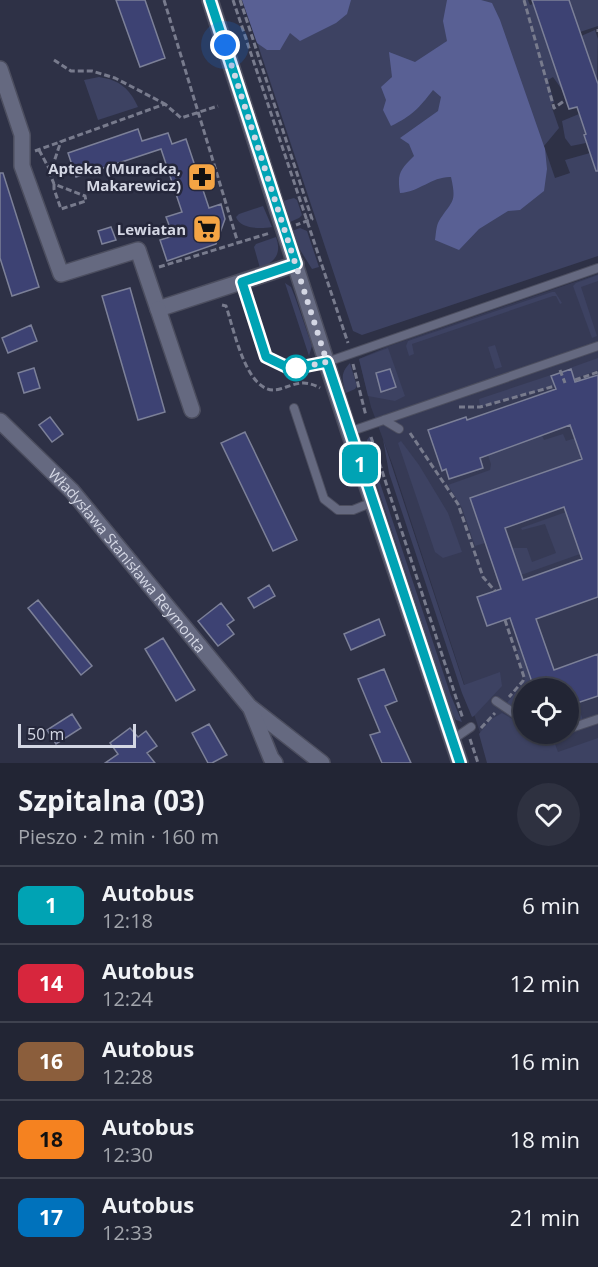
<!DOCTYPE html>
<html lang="pl">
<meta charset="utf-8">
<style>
body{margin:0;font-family:"Open Sans",sans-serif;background:#2e3140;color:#f1f3f6;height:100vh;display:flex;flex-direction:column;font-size:22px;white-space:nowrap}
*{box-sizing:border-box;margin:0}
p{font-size:20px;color:#a2a5ac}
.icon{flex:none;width:33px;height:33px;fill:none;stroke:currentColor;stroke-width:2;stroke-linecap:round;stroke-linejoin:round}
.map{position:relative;height:763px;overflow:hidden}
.drawer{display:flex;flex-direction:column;background:#222534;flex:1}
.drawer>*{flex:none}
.badge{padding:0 12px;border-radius:9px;font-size:21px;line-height:39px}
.fabs{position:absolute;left:513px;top:678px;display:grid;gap:12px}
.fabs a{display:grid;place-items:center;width:66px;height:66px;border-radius:50%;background:#222534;box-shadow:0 2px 4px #0004,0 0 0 2px #3f424f;font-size:30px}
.scale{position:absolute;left:18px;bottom:15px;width:118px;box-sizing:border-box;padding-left:6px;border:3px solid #d4d7e4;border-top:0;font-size:16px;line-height:21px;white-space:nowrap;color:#d4d7e4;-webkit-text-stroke:4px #25273b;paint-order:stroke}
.you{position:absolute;width:30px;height:30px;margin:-15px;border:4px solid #fff;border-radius:50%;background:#1a73e8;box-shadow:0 0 0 9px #1a73e833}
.map>.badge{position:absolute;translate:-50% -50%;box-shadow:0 0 0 3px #fff}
.round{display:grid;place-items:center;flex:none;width:63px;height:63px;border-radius:32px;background:#2e3140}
.head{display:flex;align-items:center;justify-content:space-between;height:102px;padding:0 18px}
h1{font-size:28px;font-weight:700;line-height:45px}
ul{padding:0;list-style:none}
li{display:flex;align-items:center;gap:18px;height:78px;padding:0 18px;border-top:2px solid #3f424f}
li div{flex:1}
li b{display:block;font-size:22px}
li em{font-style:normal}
li .badge{min-width:66px;font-weight:700;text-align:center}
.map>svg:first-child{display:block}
</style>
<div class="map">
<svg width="598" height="763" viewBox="0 0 598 763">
<rect width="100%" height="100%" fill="#2e3146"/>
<path fill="#363a55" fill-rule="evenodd" d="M 598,274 L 598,763 L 490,763 L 393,466 L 371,407 L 359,359 L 386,347 ZM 524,688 L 568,688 L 568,734 L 524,734 Z"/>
<path fill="#3d4262" d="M 243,0 L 528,0 L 530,5 L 533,4 L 563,91 L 553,77 L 548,80 L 554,102 L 551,105 L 559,128 L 544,146 L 555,178 L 570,173 L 565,160 L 590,153 L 594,164 L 598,163 L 598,256 L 362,335 L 353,331 Z
M 569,0 L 598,0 L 598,26 L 580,32 Z
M 595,30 L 598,39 L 597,81 L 581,36 Z
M 99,77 C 120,80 130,89 138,107 L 98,120 L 84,80 Z
M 579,114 L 586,134 L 584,136 L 586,143 L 571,146 L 565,138 L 562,121 Z
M 294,198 L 297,200 L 302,215 L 299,218 L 290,222 L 283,201 Z
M 263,206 L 272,227 C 260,229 240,229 236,217 L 239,214 Z
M 300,228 L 307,231 L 319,267 L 312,269 L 297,245 L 292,231 Z
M 276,237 C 282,254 275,262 260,268 L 254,247 L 256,244 Z
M 598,275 L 598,281 L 581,287 L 597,336 L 592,338 L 573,286 L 576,283 Z
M 285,283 L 291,287 L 295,297 L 312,346 L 309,356 Z
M 552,292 L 555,292 L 562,303 L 560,304 L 556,296 L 553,296 L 412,344 L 414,354 L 409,356 L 406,346 L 408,341 Z
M 495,345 L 502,367 L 495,369 L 488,347 Z
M 388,348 L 405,396 L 395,401 L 368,396 L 359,359 Z
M 598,358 L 598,370 L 574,379 L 570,368 Z
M 350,363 L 357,386 L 355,389 L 346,393 C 342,380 340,373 350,363 Z
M 551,375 L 555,386 L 480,407 L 479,399 Z
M 563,434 L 566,441 L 575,438 L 582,459 L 470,498 L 485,543 L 475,546 L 462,508 L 448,485 L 490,470 L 491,464 L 488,455 L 542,435 L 544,440 Z
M 370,436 L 375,468 L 451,696 L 462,722 L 456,720 L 452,713 L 366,452 L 367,440 Z
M 383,439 L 464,685 L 500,672 L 502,686 L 474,716 L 472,717 L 462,693 L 389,473 Z
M 401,441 L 419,465 L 448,513 L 462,552 L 443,558 L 435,552 L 398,443 Z
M 566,512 L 580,554 L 521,575 L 512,548 L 527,548 L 532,562 L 556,553 L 545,524 L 522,530 L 521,528 Z
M 520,649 L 533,688 L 524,688 L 523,715 L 507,703 L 525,681 L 517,650 Z
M 577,703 L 583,720 L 569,724 L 569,706 Z
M 502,713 L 523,725 L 524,734 L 538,734 L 550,739 L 553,739 L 558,752 L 598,738 L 598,763 L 487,763 L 479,734 L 490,720 Z"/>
<path fill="#596094" d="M 242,0 L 351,0 L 347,14 L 336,23 L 300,41 L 290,33 L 280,50 L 267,50 L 257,43 Z
M 447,0 L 481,0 L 492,3 L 500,20 L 545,149 L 547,169 L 544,191 L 520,210 L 508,211 L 479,229 L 459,250 L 435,240 C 436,234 436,226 439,221 C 452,200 457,204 451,177 C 433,176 419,192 400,193 C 397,173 400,170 414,156 L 409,144 L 400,138 L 438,111 L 441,97 L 433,90 C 419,108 412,116 391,126 L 383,110 L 386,100 L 381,87 L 392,77 L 389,52 L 415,62 L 447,41 L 443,21 Z"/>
<path fill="#3d4273" stroke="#7c8098" stroke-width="1.5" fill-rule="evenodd" d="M 116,0 L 145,0 L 165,58 L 140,67 Z
M 532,0 L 569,0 L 598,84 L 598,171 L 596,171 L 584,135 L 586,134 L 577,107 L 569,109 Z
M 138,129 L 142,141 L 168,133 L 172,144 L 186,139 L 209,208 L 221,204 L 225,219 L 216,244 L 167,261 L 160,240 L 173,236 L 166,217 L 182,212 L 161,149 L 76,177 L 68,153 Z
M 0,173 L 3,173 L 39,287 L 12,296 L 0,258 Z
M 111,227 L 116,240 L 102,244 L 98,231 Z
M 130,288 L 165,412 L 138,420 L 102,296 Z
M 31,325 L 37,341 L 8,353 L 2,338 Z
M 34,368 L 40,388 L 24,393 L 18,373 Z
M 390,369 L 396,387 L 381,392 L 376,373 Z
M 571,369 L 575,382 L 598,375 L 598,597 L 536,619 L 554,670 L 598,654 L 598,696 L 568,706 L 568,688 L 534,688 L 510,618 L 487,626 L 477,597 L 501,589 L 470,498 L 582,459 L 570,425 L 480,458 L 483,468 L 449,479 L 446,469 L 442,471 L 428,430 L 466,417 L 467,420 L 556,389 L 551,376 ZM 564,507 L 582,559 L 523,580 L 505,528 Z
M 50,417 L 63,434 L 52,442 L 39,425 Z
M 245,432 L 297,540 L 273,551 L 221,443 Z
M 269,585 L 275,596 L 254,608 L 248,598 Z
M 38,600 L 92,666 L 81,675 L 28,608 Z
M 221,603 L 234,620 L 227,625 L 234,634 L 218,646 L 198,621 Z
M 379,619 L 385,635 L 351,650 L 344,634 Z
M 163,638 L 195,690 L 176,701 L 145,649 Z
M 384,669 L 397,701 L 385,706 L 411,763 L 382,763 L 370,735 L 380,732 L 358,679 Z
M 72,714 L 81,728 L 56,744 L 47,730 Z
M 209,724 L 227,755 L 212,763 L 208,763 L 192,733 Z
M 130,728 L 138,737 L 146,731 L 157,746 L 147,753 L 155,763 L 105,763 L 118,754 L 110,743 Z"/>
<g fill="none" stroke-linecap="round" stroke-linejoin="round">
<g stroke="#4c4e5f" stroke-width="10">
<path id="service" d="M 242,282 L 266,357 L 291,369 L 327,362 L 598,268
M 294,408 L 324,499 L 338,510 L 353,510 L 373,502
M 384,420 L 399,429
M 349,432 L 598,346
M 496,701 L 524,720
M 568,729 L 598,719
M 545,734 L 555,734
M 452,740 L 471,727"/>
</g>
<g stroke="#4c4e5f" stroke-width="18">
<g id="minor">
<path d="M 0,69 L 22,135 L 22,166 L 61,274 L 138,250 L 158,309 L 296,264"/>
<path d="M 158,309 L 192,410"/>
<path id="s1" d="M 0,421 L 72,491 L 249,706 L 322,763"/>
<path d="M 251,709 L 271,758 L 275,763"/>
</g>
</g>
<g stroke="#4c4e5f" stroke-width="18">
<path id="tertiary" d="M 210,0 L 349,432 L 460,763"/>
</g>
<path stroke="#787b8d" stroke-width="3" stroke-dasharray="6 3" stroke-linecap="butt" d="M 164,0 L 238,243
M 233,0 L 348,343
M 240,0 L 312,219 L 296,225
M 524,0 L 554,108 L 564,101
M 598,29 L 598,32
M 54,60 L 71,71 L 92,71 L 115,78 L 165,104
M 39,150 L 51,172
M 35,151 L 165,104 L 181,118 L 218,106
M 54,184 L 54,189 L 61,209 L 86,201 L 85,196 L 54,184 L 50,174 L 61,141
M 159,267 L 270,233
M 222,305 L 226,306 C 234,329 247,399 280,389 C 296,384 304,379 320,388
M 353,364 L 366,416
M 560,370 L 565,383
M 575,380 L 598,372
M 459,407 L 480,407 L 555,386
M 410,433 L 458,504 L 483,577 L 495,591
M 371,437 L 463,719
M 505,620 L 524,677 L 523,681 L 509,697
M 481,728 L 495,713
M 470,739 L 478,763"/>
<use href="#service" stroke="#656980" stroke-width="8"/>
<use href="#minor" stroke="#656980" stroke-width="15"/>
<use href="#tertiary" stroke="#656980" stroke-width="15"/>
</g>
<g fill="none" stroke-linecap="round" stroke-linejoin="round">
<g stroke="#fff" stroke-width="14">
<path id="line" d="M 210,0 L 296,264 L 242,282 L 266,357 L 291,369 L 327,362 L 460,763"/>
</g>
<use href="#line" stroke="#00a3b4" stroke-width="9"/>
<path stroke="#d4d7e4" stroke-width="6" stroke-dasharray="0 10.8" d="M 225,45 L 327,362 L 291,369 L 296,368"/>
</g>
<defs>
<g id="pharmacy-square" transform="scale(1.5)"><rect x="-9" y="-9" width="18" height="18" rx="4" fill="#f4a444" stroke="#25273b"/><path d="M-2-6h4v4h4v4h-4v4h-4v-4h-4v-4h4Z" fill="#111"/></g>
<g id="supermarket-square" transform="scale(1.5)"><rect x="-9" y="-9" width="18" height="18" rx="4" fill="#f4a444" stroke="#25273b"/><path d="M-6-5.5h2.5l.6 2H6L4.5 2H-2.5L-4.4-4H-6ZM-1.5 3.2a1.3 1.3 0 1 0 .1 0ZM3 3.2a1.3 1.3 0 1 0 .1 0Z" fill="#111"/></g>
</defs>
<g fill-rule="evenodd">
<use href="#pharmacy-square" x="202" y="177"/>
<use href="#supermarket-square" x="207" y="229"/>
</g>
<circle fill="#fff" stroke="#00a3b4" stroke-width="3" cx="296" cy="368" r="12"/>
<g text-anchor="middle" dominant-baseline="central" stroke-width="5" stroke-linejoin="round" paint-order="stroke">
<g font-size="15" font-weight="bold" fill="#d4d7e4" stroke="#25273b" text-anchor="end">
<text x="181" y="168">Apteka (Muracka,<tspan x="181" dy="17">Makarewicz)</tspan></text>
<text x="186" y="229">Lewiatan</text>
</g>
<g font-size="15" fill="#d4d7e4" stroke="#25273b">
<text stroke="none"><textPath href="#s1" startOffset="189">Władysława Stanisława Reymonta</textPath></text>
</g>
</g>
</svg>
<div class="fabs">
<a><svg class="icon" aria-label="locate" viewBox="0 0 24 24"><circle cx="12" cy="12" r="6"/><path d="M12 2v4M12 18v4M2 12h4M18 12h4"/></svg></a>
</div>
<div class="scale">50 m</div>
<div class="you" style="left:225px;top:45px"></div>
<b class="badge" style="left:360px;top:464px;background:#00a3b4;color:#fff">1</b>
</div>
<section class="drawer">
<div class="head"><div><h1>Szpitalna (03)</h1><p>Pieszo · 2 min · 160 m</p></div><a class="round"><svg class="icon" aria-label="heart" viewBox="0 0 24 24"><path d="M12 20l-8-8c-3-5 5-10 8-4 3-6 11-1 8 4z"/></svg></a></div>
<ul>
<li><span class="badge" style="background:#00a3b4;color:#fff">1</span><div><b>Autobus</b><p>12:18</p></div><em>6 min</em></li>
<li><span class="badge" style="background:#d7263d;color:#fff">14</span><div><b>Autobus</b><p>12:24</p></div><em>12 min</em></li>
<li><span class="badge" style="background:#8b5e3c;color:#fff">16</span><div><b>Autobus</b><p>12:28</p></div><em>16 min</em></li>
<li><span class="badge" style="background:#f58220;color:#111">18</span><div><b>Autobus</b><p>12:30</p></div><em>18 min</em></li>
<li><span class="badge" style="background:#0072bc;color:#fff">17</span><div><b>Autobus</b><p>12:33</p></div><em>21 min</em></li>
</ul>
</section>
